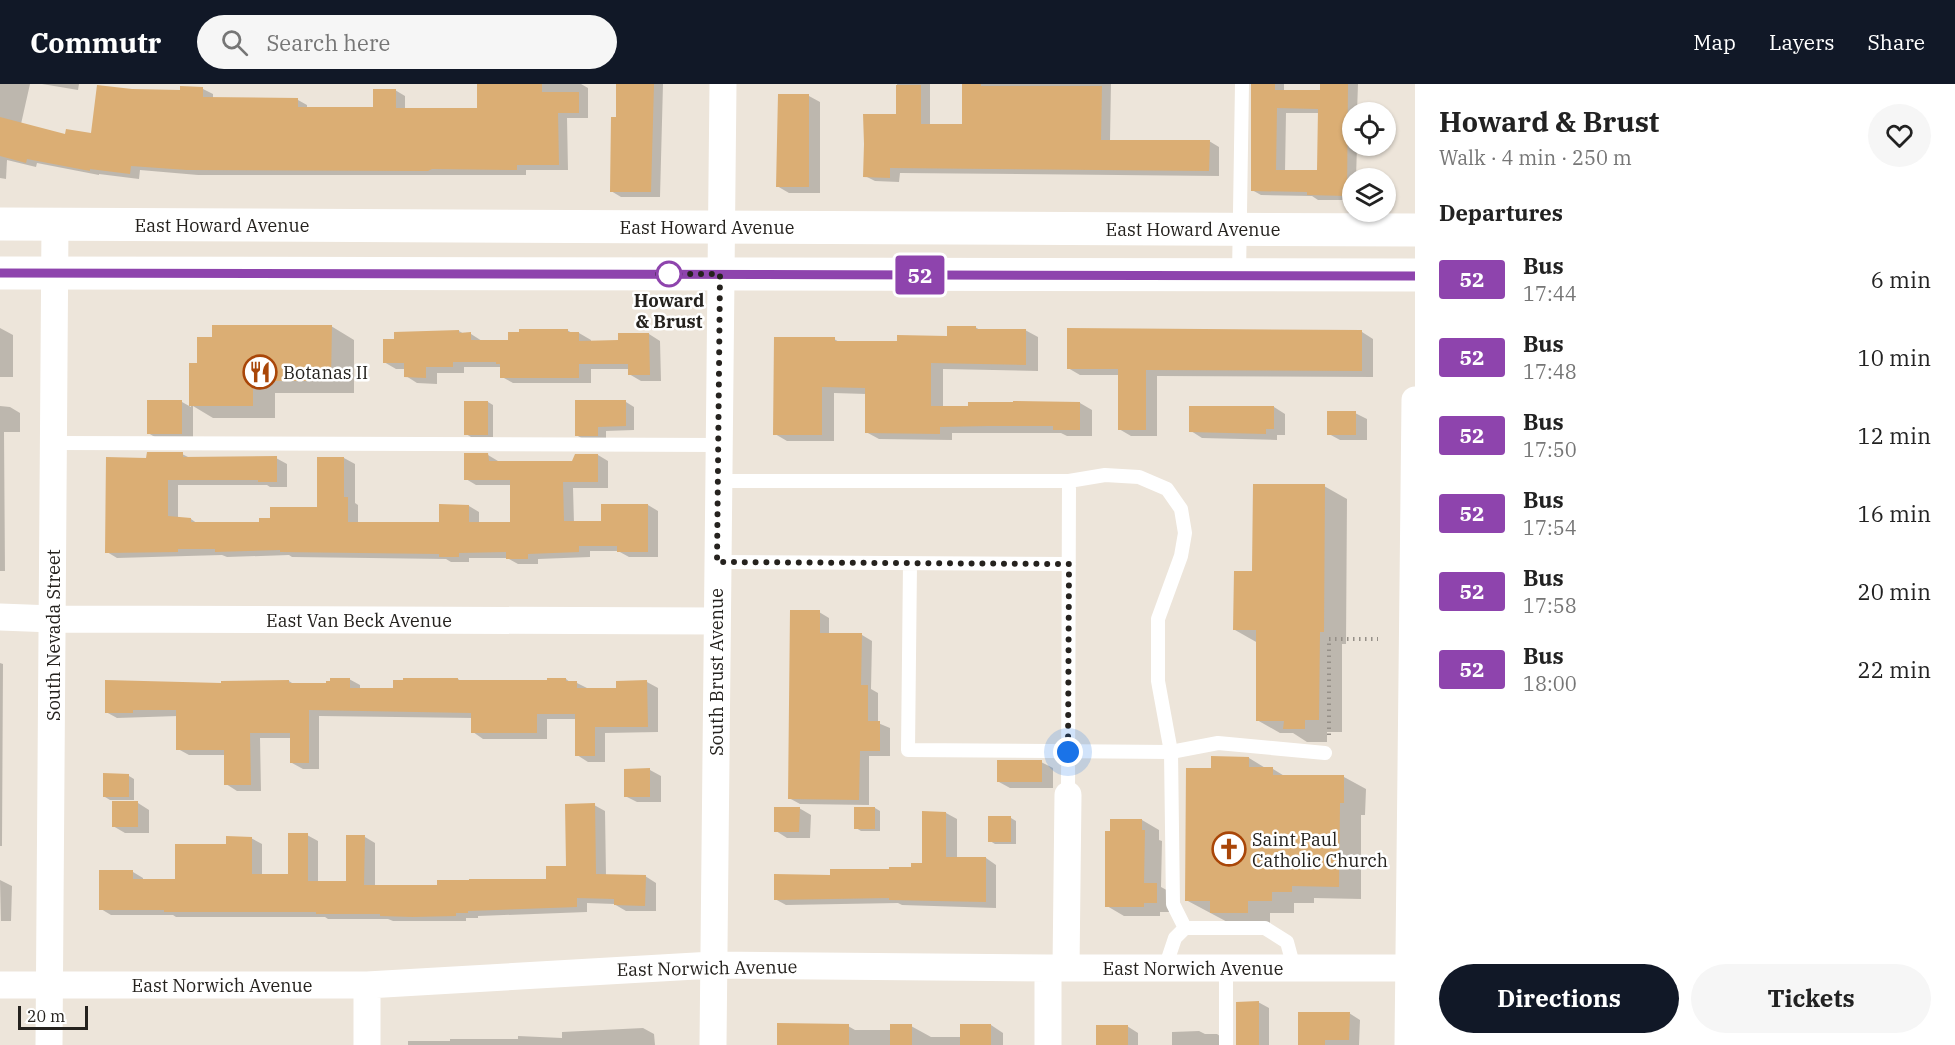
<!DOCTYPE html>
<meta charset="utf-8">
<style>
body{margin:0;font-family:"IBM Plex Serif",serif;background:#f6f6f6;color:#222;height:100vh;display:flex;flex-direction:column;font-size:22px;white-space:nowrap}
*{box-sizing:border-box;margin:0}
p{font-size:20px;color:#767676}
.icon{flex:none;width:33px;height:33px;fill:none;stroke:currentColor;stroke-width:2;stroke-linecap:round;stroke-linejoin:round}
.map{position:relative;flex:1;overflow:hidden}
.details{display:flex;flex-direction:column;background:#fff;width:540px}
.details>*{flex:none}
.badge{padding:0 12px;border-radius:4px;font-size:21px;line-height:39px}
.buttons{position:absolute;left:1342px;top:18px;display:grid;gap:12px}
.buttons a{display:grid;place-items:center;width:54px;height:54px;border-radius:50%;background:#fff;box-shadow:0 2px 4px #0004;font-size:30px}
.scale{position:absolute;left:18px;bottom:15px;width:70px;box-sizing:border-box;padding-left:6px;border:3px solid #25221e;border-top:0;font-size:16px;line-height:21px;white-space:nowrap;color:#25221e;-webkit-text-stroke:4px #fff;paint-order:stroke}
.you{position:absolute;width:30px;height:30px;margin:-15px;border:4px solid #fff;border-radius:50%;background:#1a73e8;box-shadow:0 0 0 9px #1a73e833}
.map>.badge{position:absolute;translate:-50% -50%;box-shadow:0 0 0 3px #fff}
h2{padding:0 24px;font-size:22px;line-height:54px}
.round{display:grid;place-items:center;flex:none;width:63px;height:63px;border-radius:32px;background:#f6f6f6}
.head{display:flex;align-items:center;justify-content:space-between;height:102px;padding:0 24px}
h1{font-size:28px;font-weight:700;line-height:45px}
.primary-button{display:flex;gap:12px;margin-top:auto;padding:12px 24px}
.primary-button a{flex:1;height:69px;border-radius:36px;background:#111827;color:#fff;font-size:24px;font-weight:700;line-height:69px;text-align:center}
.primary-button a+a{background:#f6f6f6;color:#222}
ul{padding:0;list-style:none}
li{display:flex;align-items:center;gap:18px;height:78px;padding:0 24px}
li div{flex:1}
li b{display:block;font-size:22px}
li em{font-style:normal}
li .badge{min-width:66px;font-weight:700;text-align:center}
header{display:flex;align-items:center;gap:36px;box-sizing:border-box;height:84px;padding:0 30px;background:#111827;color:#fff}
header strong{font-size:28px}
nav{display:flex;gap:33px;margin-inline-start:auto;font-size:21px}
.search{width:420px;height:54px;background:#f6f6f6;display:flex;align-items:center;gap:15px;box-sizing:border-box;padding:0 21px;border-radius:33px;color:#767676;font-size:22px}
main{display:flex;flex:1;min-height:0}
.map>svg:first-child{display:block}
</style>
<header>
<strong>Commutr</strong>
<div class="search"><svg class="icon" aria-label="search" viewBox="0 0 24 24"><circle cx="10" cy="10" r="6"/><path d="M15 15l6 6"/></svg>Search here</div>
<nav><a>Map</a><a>Layers</a><a>Share</a></nav>
</header>
<main>
<div class="map">
<svg width="1415" height="961" viewBox="0 0 1415 961">
<rect width="100%" height="100%" fill="#ede5da"/>
<path fill="#0003" fill-rule="evenodd" d="M 0,0 L 30,0 L 21,40 L 66,52 L 93,51 L 132,6 L 182,7 L 182,4 L 203,5 L 213,10 L 213,14 L 298,16 L 307,21 L 307,24 L 375,24 L 395,6 L 405,12 L 405,26 L 479,26 L 479,0 L 581,0 L 588,4 L 588,34 L 567,34 L 568,86 L 526,86 L 526,91 L 198,91 L 140,86 L 139,95 L 99,90 L 99,91 L 37,79 L 36,83 L 7,76 L 6,95 L 0,94 Z
M 42,0 L 79,0 L 78,6 Z
M 617,0 L 663,0 L 660,113 L 621,113 L 611,107 L 617,35 Z
M 897,0 L 930,0 L 930,41 L 964,41 L 964,0 L 1111,0 L 1110,57 L 1209,57 L 1219,63 L 1219,92 L 900,89 L 899,98 L 875,97 L 865,92 L 897,31 Z
M 1251,0 L 1284,0 L 1284,7 L 1321,7 L 1321,0 L 1358,0 L 1357,28 L 1353,28 L 1353,62 L 1357,62 L 1356,94 L 1353,94 L 1353,116 L 1318,116 L 1312,112 L 1261,111 L 1252,106 ZM 1286,29 L 1320,29 L 1319,88 L 1285,88 Z
M 809,12 L 820,18 L 820,109 L 789,109 L 777,102 Z
M 331,242 L 354,256 L 354,309 L 275,309 L 275,334 L 213,334 L 193,322 L 193,356 L 160,356 L 148,349 L 182,318 L 191,323 L 191,281 Z
M 975,243 L 980,246 L 1025,246 L 1038,253 L 1038,287 L 943,285 L 943,323 L 969,324 L 1015,318 L 1080,319 L 1092,326 L 1092,352 L 1067,352 L 1061,349 L 952,349 L 952,356 L 879,355 L 866,348 L 866,310 L 834,309 L 834,357 L 787,357 L 775,350 L 834,255 L 841,259 L 899,259 L 949,253 Z
M 0,244 L 13,251 L 13,293 L 0,293 Z
M 567,246 L 572,249 L 579,249 L 591,256 L 591,258 L 620,257 L 649,250 L 660,257 L 661,297 L 641,297 L 629,290 L 629,285 L 591,285 L 591,299 L 513,299 L 502,293 L 502,283 L 464,283 L 464,289 L 437,289 L 437,300 L 417,299 L 406,292 L 406,285 L 396,285 L 384,278 L 459,247 L 464,250 L 471,250 L 482,257 L 509,258 Z
M 1362,248 L 1373,255 L 1373,293 L 1157,292 L 1157,352 L 1131,352 L 1119,345 L 1119,291 L 1080,291 L 1068,284 Z
M 488,318 L 493,321 L 493,353 L 471,353 L 466,350 Z
M 626,318 L 634,323 L 634,346 L 606,347 L 606,356 L 585,356 L 576,351 Z
M 0,322 L 10,323 L 20,329 L 20,348 L 4,348 L 5,487 L 0,487 Z
M 1274,323 L 1285,330 L 1285,351 L 1277,351 L 1277,356 L 1202,354 L 1191,347 Z
M 1355,329 L 1367,335 L 1367,356 L 1340,356 L 1329,350 Z
M 182,370 L 190,374 L 276,374 L 287,380 L 287,403 L 270,403 L 267,401 L 178,401 L 178,434 L 191,435 L 198,440 L 261,440 L 318,424 L 344,374 L 355,380 L 355,419 L 358,421 L 358,440 L 441,440 L 469,422 L 479,428 L 479,439 L 512,439 L 512,401 L 476,401 L 466,395 L 488,371 L 498,377 L 499,379 L 573,379 L 598,371 L 608,377 L 608,404 L 573,404 L 574,439 L 602,439 L 648,421 L 658,427 L 658,473 L 629,473 L 618,467 L 590,467 L 590,473 L 538,475 L 538,480 L 518,480 L 507,474 L 469,474 L 469,478 L 451,478 L 446,475 L 292,473 L 289,471 L 227,473 L 222,471 L 117,474 L 107,468 L 147,375 Z
M 1324,402 L 1347,415 L 1346,560 L 1342,560 L 1342,648 L 1327,648 L 1327,658 L 1307,658 L 1293,649 L 1280,649 L 1257,636 L 1258,559 L 1235,546 L 1254,489 Z
M 819,528 L 829,534 L 829,551 L 862,551 L 872,557 L 871,605 L 878,609 L 878,639 L 890,644 L 890,672 L 869,672 L 869,721 L 800,720 L 789,714 Z
M 0,579 L 3,580 L 2,762 L 0,762 Z
M 349,595 L 360,601 L 360,606 L 395,606 L 458,595 L 462,598 L 549,597 L 566,595 L 571,599 L 577,599 L 589,605 L 617,605 L 647,598 L 658,604 L 658,648 L 605,649 L 605,678 L 588,678 L 577,671 L 577,635 L 547,635 L 547,655 L 483,655 L 473,648 L 473,634 L 319,632 L 319,685 L 303,685 L 292,679 L 292,654 L 260,654 L 261,707 L 237,707 L 226,700 L 226,671 L 189,671 L 178,665 L 178,632 L 117,634 L 106,628 L 223,601 L 223,598 L 289,597 L 295,601 L 327,601 Z
M 1249,674 L 1267,685 L 1273,685 L 1286,693 L 1344,693 L 1366,705 L 1365,731 L 1361,731 L 1361,815 L 1314,814 L 1314,819 L 1294,819 L 1294,829 L 1270,829 L 1270,841 L 1233,841 L 1186,816 L 1213,685 Z
M 1041,678 L 1053,684 L 1053,704 L 1010,704 L 999,698 Z
M 650,686 L 661,692 L 661,718 L 637,718 L 625,712 Z
M 129,692 L 134,695 L 134,716 L 110,716 L 105,713 Z
M 138,719 L 149,726 L 149,749 L 125,749 L 113,742 Z
M 594,721 L 605,727 L 606,792 L 645,792 L 656,799 L 656,827 L 626,827 L 614,820 L 587,819 L 587,828 L 478,832 L 478,834 L 466,834 L 466,837 L 393,837 L 388,835 L 328,835 L 325,833 L 176,833 L 173,831 L 111,831 L 101,825 L 133,788 L 143,794 L 143,796 L 176,796 L 227,762 L 251,754 L 262,760 L 262,792 L 290,792 L 307,751 L 318,757 L 318,798 L 348,798 L 365,753 L 375,759 L 375,803 L 439,803 L 548,796 L 567,783 Z
M 799,724 L 811,731 L 810,754 L 787,754 L 776,747 Z
M 875,724 L 880,727 L 880,747 L 861,747 L 856,744 Z
M 923,729 L 946,729 L 957,735 L 957,774 L 986,774 L 996,781 L 996,824 L 902,821 L 898,819 L 786,821 L 775,815 L 832,792 L 913,785 L 923,781 Z
M 1011,734 L 1016,737 L 1016,760 L 995,760 L 990,757 Z
M 1142,736 L 1159,746 L 1159,756 L 1162,757 L 1161,803 L 1174,810 L 1174,828 L 1160,828 L 1160,832 L 1124,832 L 1107,822 Z
M 0,796 L 12,802 L 11,837 L 1,837 L 1,840 Z
M 1258,918 L 1269,924 L 1269,961 L 1237,961 Z
M 1349,929 L 1360,936 L 1359,961 L 1299,961 Z
M 991,941 L 1003,949 L 1003,961 L 779,961 L 848,942 L 855,946 L 892,946 L 911,942 L 931,953 L 962,953 Z
M 1127,942 L 1138,949 L 1138,961 L 1098,961 Z
M 643,944 L 654,950 L 655,961 L 408,961 L 408,957 L 450,957 L 450,955 L 518,955 L 518,952 L 562,954 L 562,948 Z
M 1199,947 L 1205,950 L 1217,950 L 1227,957 L 1228,961 L 1172,961 L 1172,948 Z"/>
<path fill="#dbae74" fill-rule="evenodd" d="M 477,0 L 542,0 L 542,8 L 579,8 L 579,29 L 558,29 L 559,81 L 517,81 L 517,86 L 432,85 L 428,87 L 187,86 L 131,82 L 130,90 L 90,85 L 90,87 L 27,75 L 26,79 L 0,72 L 0,33 L 65,50 L 66,45 L 91,49 L 97,1 L 132,5 L 180,6 L 180,2 L 203,3 L 203,13 L 298,14 L 298,23 L 373,23 L 373,5 L 396,5 L 396,24 L 477,24 Z
M 616,0 L 654,0 L 651,108 L 610,108 L 611,33 L 616,33 Z
M 962,0 L 981,0 L 981,2 L 1102,2 L 1101,56 L 1210,56 L 1209,87 L 890,84 L 890,94 L 863,93 L 864,60 L 863,30 L 896,30 L 896,1 L 921,1 L 921,40 L 962,40 Z
M 1251,0 L 1275,0 L 1275,6 L 1320,6 L 1320,0 L 1348,0 L 1347,112 L 1307,111 L 1307,108 L 1251,107 ZM 1277,24 L 1318,25 L 1317,86 L 1276,86 Z
M 778,10 L 809,10 L 809,103 L 776,103 Z
M 212,241 L 332,241 L 331,297 L 253,297 L 253,322 L 189,322 L 189,279 L 197,279 L 197,253 L 212,253 Z
M 947,242 L 976,242 L 976,245 L 1026,245 L 1026,281 L 931,279 L 931,322 L 968,322 L 968,318 L 1013,318 L 1013,317 L 1080,318 L 1080,346 L 1053,346 L 1053,342 L 988,342 L 940,343 L 940,350 L 865,349 L 865,304 L 822,303 L 822,351 L 773,351 L 774,253 L 835,253 L 835,257 L 897,257 L 897,251 L 947,252 Z
M 1067,244 L 1362,246 L 1362,287 L 1146,286 L 1146,346 L 1118,346 L 1118,285 L 1067,285 Z
M 519,245 L 568,245 L 568,248 L 579,248 L 579,257 L 618,256 L 618,249 L 649,249 L 650,291 L 628,291 L 628,280 L 579,280 L 579,294 L 500,294 L 500,280 L 496,280 L 496,278 L 453,278 L 453,283 L 426,283 L 426,294 L 404,293 L 404,279 L 383,279 L 383,255 L 394,255 L 394,248 L 459,246 L 459,249 L 471,248 L 471,256 L 508,256 L 508,248 L 519,248 Z
M 147,316 L 182,316 L 182,350 L 147,350 Z
M 575,316 L 626,316 L 626,342 L 598,343 L 598,352 L 575,352 Z
M 464,317 L 488,317 L 488,351 L 464,351 Z
M 1189,322 L 1274,322 L 1274,345 L 1266,345 L 1266,350 L 1189,348 Z
M 1327,327 L 1356,327 L 1356,351 L 1327,351 Z
M 147,368 L 183,368 L 183,373 L 277,372 L 277,398 L 258,398 L 258,396 L 168,396 L 168,432 L 191,434 L 191,438 L 259,438 L 259,434 L 270,434 L 270,423 L 317,423 L 317,373 L 344,373 L 344,413 L 348,413 L 348,438 L 439,438 L 439,420 L 469,421 L 469,438 L 510,438 L 510,396 L 464,396 L 464,369 L 488,369 L 489,377 L 572,377 L 575,370 L 598,370 L 598,398 L 563,398 L 564,437 L 601,437 L 601,420 L 648,420 L 648,468 L 617,468 L 617,462 L 579,462 L 579,468 L 528,470 L 528,475 L 506,475 L 506,468 L 459,469 L 459,473 L 439,473 L 439,470 L 280,468 L 280,466 L 215,468 L 215,465 L 178,465 L 178,468 L 105,469 L 106,373 L 146,374 Z
M 1253,400 L 1325,400 L 1324,548 L 1320,548 L 1319,636 L 1305,636 L 1305,645 L 1283,645 L 1284,637 L 1256,637 L 1256,546 L 1233,546 L 1234,487 L 1252,487 Z
M 790,526 L 820,526 L 820,549 L 862,549 L 861,601 L 868,601 L 868,637 L 880,637 L 880,667 L 860,667 L 859,716 L 788,715 Z
M 330,594 L 350,594 L 350,604 L 393,604 L 393,596 L 403,596 L 403,594 L 458,594 L 458,596 L 547,596 L 547,594 L 566,594 L 566,597 L 577,597 L 577,604 L 616,604 L 616,597 L 647,596 L 648,643 L 595,643 L 595,672 L 575,672 L 575,630 L 537,630 L 537,649 L 471,649 L 471,629 L 309,626 L 309,679 L 290,679 L 290,649 L 250,649 L 251,701 L 224,701 L 224,666 L 176,666 L 176,626 L 133,626 L 133,629 L 105,629 L 105,596 L 221,599 L 221,597 L 289,596 L 289,599 L 326,599 L 326,597 L 330,597 Z
M 1211,672 L 1249,673 L 1249,683 L 1273,683 L 1273,691 L 1344,691 L 1344,719 L 1340,719 L 1339,803 L 1292,802 L 1292,808 L 1272,808 L 1272,817 L 1248,817 L 1248,829 L 1210,829 L 1210,817 L 1185,817 L 1186,684 L 1211,684 Z
M 997,676 L 1042,676 L 1042,698 L 997,698 Z
M 650,684 L 650,713 L 624,713 L 624,685 Z
M 103,689 L 129,690 L 129,713 L 103,713 Z
M 112,717 L 138,717 L 138,743 L 112,743 Z
M 595,719 L 596,790 L 646,791 L 645,822 L 614,821 L 614,815 L 577,814 L 577,823 L 468,827 L 468,829 L 456,829 L 456,832 L 413,833 L 380,832 L 380,830 L 316,830 L 316,828 L 164,828 L 164,826 L 99,826 L 99,786 L 133,786 L 133,795 L 175,795 L 175,760 L 226,760 L 226,752 L 252,753 L 252,790 L 288,790 L 288,749 L 308,749 L 308,797 L 346,797 L 346,751 L 365,751 L 364,801 L 437,801 L 437,796 L 469,796 L 469,795 L 546,795 L 546,782 L 566,782 L 565,720 Z
M 774,723 L 800,723 L 799,748 L 774,748 Z
M 854,723 L 875,723 L 875,745 L 854,745 Z
M 922,727 L 946,728 L 946,773 L 986,773 L 986,818 L 889,816 L 889,814 L 774,816 L 774,790 L 830,791 L 830,785 L 889,785 L 889,783 L 911,783 L 911,779 L 922,779 Z
M 988,732 L 1011,732 L 1011,758 L 988,758 Z
M 1110,735 L 1142,735 L 1142,746 L 1145,746 L 1144,799 L 1157,799 L 1157,819 L 1144,819 L 1144,823 L 1105,823 L 1105,747 L 1110,747 Z
M 1259,917 L 1259,961 L 1236,961 L 1236,918 Z
M 1298,928 L 1350,928 L 1349,956 L 1325,956 L 1325,961 L 1298,961 Z
M 777,939 L 849,940 L 849,961 L 777,961 Z
M 890,940 L 912,940 L 912,961 L 890,961 Z
M 960,940 L 991,940 L 991,961 L 960,961 Z
M 1096,941 L 1128,941 L 1128,961 L 1096,961 Z"/>
<g fill="none" stroke-linecap="round" stroke-linejoin="round">
<path stroke="#969088" stroke-width="4" stroke-dasharray="1.5 4.5" stroke-linecap="butt" d="M 1329,651 L 1329,555 L 1378,555"/>
<path stroke="#fff" stroke-width="14" d="M 1239,191 L 1242,0
M 54,359 L 718,361
M 718,397 L 1069,397 L 1105,391 L 1139,393 L 1167,405 L 1181,425 L 1185,449 L 1181,472 L 1158,535 L 1158,597 L 1171,668 L 1173,820 L 1185,844
M 717,478 L 1069,480
M 910,480 L 908,666 L 1171,668 L 1218,659 L 1325,669
M 1068,711 L 1069,397
M 1165,884 L 1175,854 L 1185,844 L 1265,844 L 1287,858 L 1294,884
M 1226,884 L 1226,961"/>
<path stroke="#fff" stroke-width="27" d="M 0,533 L 53,535 L 717,537
M 1066,884 L 1068,711
M 0,901 L 367,901 L 713,881 L 1048,884 L 1415,884
M 49,961 L 55,140
M 367,961 L 367,901
M 713,961 L 723,0
M 1048,961 L 1048,884
M 1408,961 L 1415,316"/>
<path stroke="#fff" stroke-width="33" d="M 0,140 L 1415,146
M 0,189 L 1415,191"/>
</g>
<g fill="none" stroke-linecap="round" stroke-linejoin="round">
<g stroke="#fff" stroke-width="14">
<path id="line" d="M 0,189 L 1415,192"/>
</g>
<use href="#line" stroke="#8e44ad" stroke-width="9"/>
<path stroke="#25221e" stroke-width="6" stroke-dasharray="0 10.8" d="M 669,190 L 658,190 L 720,190 L 717,478 L 1069,480 L 1068,668"/>
</g>
<defs>
<g id="restaurant-ring" transform="scale(1.725)"><circle r="9.5" fill="#fff" stroke="#a94608" stroke-width="1.5"/><path d="M-5-6h1v4h1v-4h1v4h1v-4h1v5L-1.5 .5V6h-2V.5L-5-1ZM5-6V6H3V1.5H1.5Q1.5-4 5-6Z" fill="#a94608"/></g>
<g id="church-ring" transform="scale(1.725)"><circle r="9.5" fill="#fff" stroke="#a94608" stroke-width="1.5"/><path d="M-1.2-6h2.4v3.5h3.3v2.4h-3.3V6h-2.4V-.1h-3.3v-2.4h3.3Z" fill="#a94608"/></g>
</defs>
<g fill-rule="evenodd">
<use href="#restaurant-ring" x="260" y="288"/>
<use href="#church-ring" x="1229" y="765"/>
</g>
<circle fill="#fff" stroke="#8e44ad" stroke-width="3" cx="669" cy="190" r="12"/>
<g text-anchor="middle" dominant-baseline="central" stroke-width="5" stroke-linejoin="round" paint-order="stroke">
<g font-size="18" fill="#25221e" stroke="#fff">
<text x="222" y="141">East Howard Avenue</text>
<text x="707" y="143">East Howard Avenue</text>
<text x="1193" y="145">East Howard Avenue</text>
<text x="359" y="536">East Van Beck Avenue</text>
<text transform="translate(53 551) rotate(-90)">South Nevada Street</text>
<text transform="translate(716 588) rotate(-90)">South Brust Avenue</text>
<text transform="translate(707 884) rotate(-1)">East Norwich Avenue</text>
<text x="1193" y="884">East Norwich Avenue</text>
<text x="222" y="901">East Norwich Avenue</text>
</g>
<g font-size="18" font-weight="bold" fill="#25221e" stroke="#fff">
<text x="669" y="216">Howard<tspan x="669" dy="21">&amp; Brust</tspan></text>
</g>
<g font-size="18" fill="#25221e" stroke="#fff" text-anchor="start">
<text x="283" y="288">Botanas II</text>
<text x="1252" y="755">Saint Paul<tspan x="1252" dy="21">Catholic Church</tspan></text>
</g>
</g>
</svg>
<div class="buttons">
<a><svg class="icon" aria-label="locate" viewBox="0 0 24 24"><circle cx="12" cy="12" r="6"/><path d="M12 2v4M12 18v4M2 12h4M18 12h4"/></svg></a>
<a><svg class="icon" aria-label="layers" viewBox="0 0 24 24"><path d="M12 4l9 5-9 5-9-5zM3 14l9 5 9-5"/></svg></a>
</div>
<div class="scale">20 m</div>
<div class="you" style="left:1068px;top:668px"></div>
<b class="badge" style="left:920px;top:191px;background:#8e44ad;color:#fff">52</b>
</div>
<section class="details">
<div class="head"><div><h1>Howard &amp; Brust</h1><p>Walk · 4 min · 250 m</p></div><a class="round"><svg class="icon" aria-label="heart" viewBox="0 0 24 24"><path d="M12 20l-8-8c-3-5 5-10 8-4 3-6 11-1 8 4z"/></svg></a></div>
<h2>Departures</h2>
<ul>
<li><span class="badge" style="background:#8e44ad;color:#fff">52</span><div><b>Bus</b><p>17:44</p></div><em>6 min</em></li>
<li><span class="badge" style="background:#8e44ad;color:#fff">52</span><div><b>Bus</b><p>17:48</p></div><em>10 min</em></li>
<li><span class="badge" style="background:#8e44ad;color:#fff">52</span><div><b>Bus</b><p>17:50</p></div><em>12 min</em></li>
<li><span class="badge" style="background:#8e44ad;color:#fff">52</span><div><b>Bus</b><p>17:54</p></div><em>16 min</em></li>
<li><span class="badge" style="background:#8e44ad;color:#fff">52</span><div><b>Bus</b><p>17:58</p></div><em>20 min</em></li>
<li><span class="badge" style="background:#8e44ad;color:#fff">52</span><div><b>Bus</b><p>18:00</p></div><em>22 min</em></li>
</ul>
<div class="primary-button"><a>Directions</a><a>Tickets</a></div>
</section>
</main>
